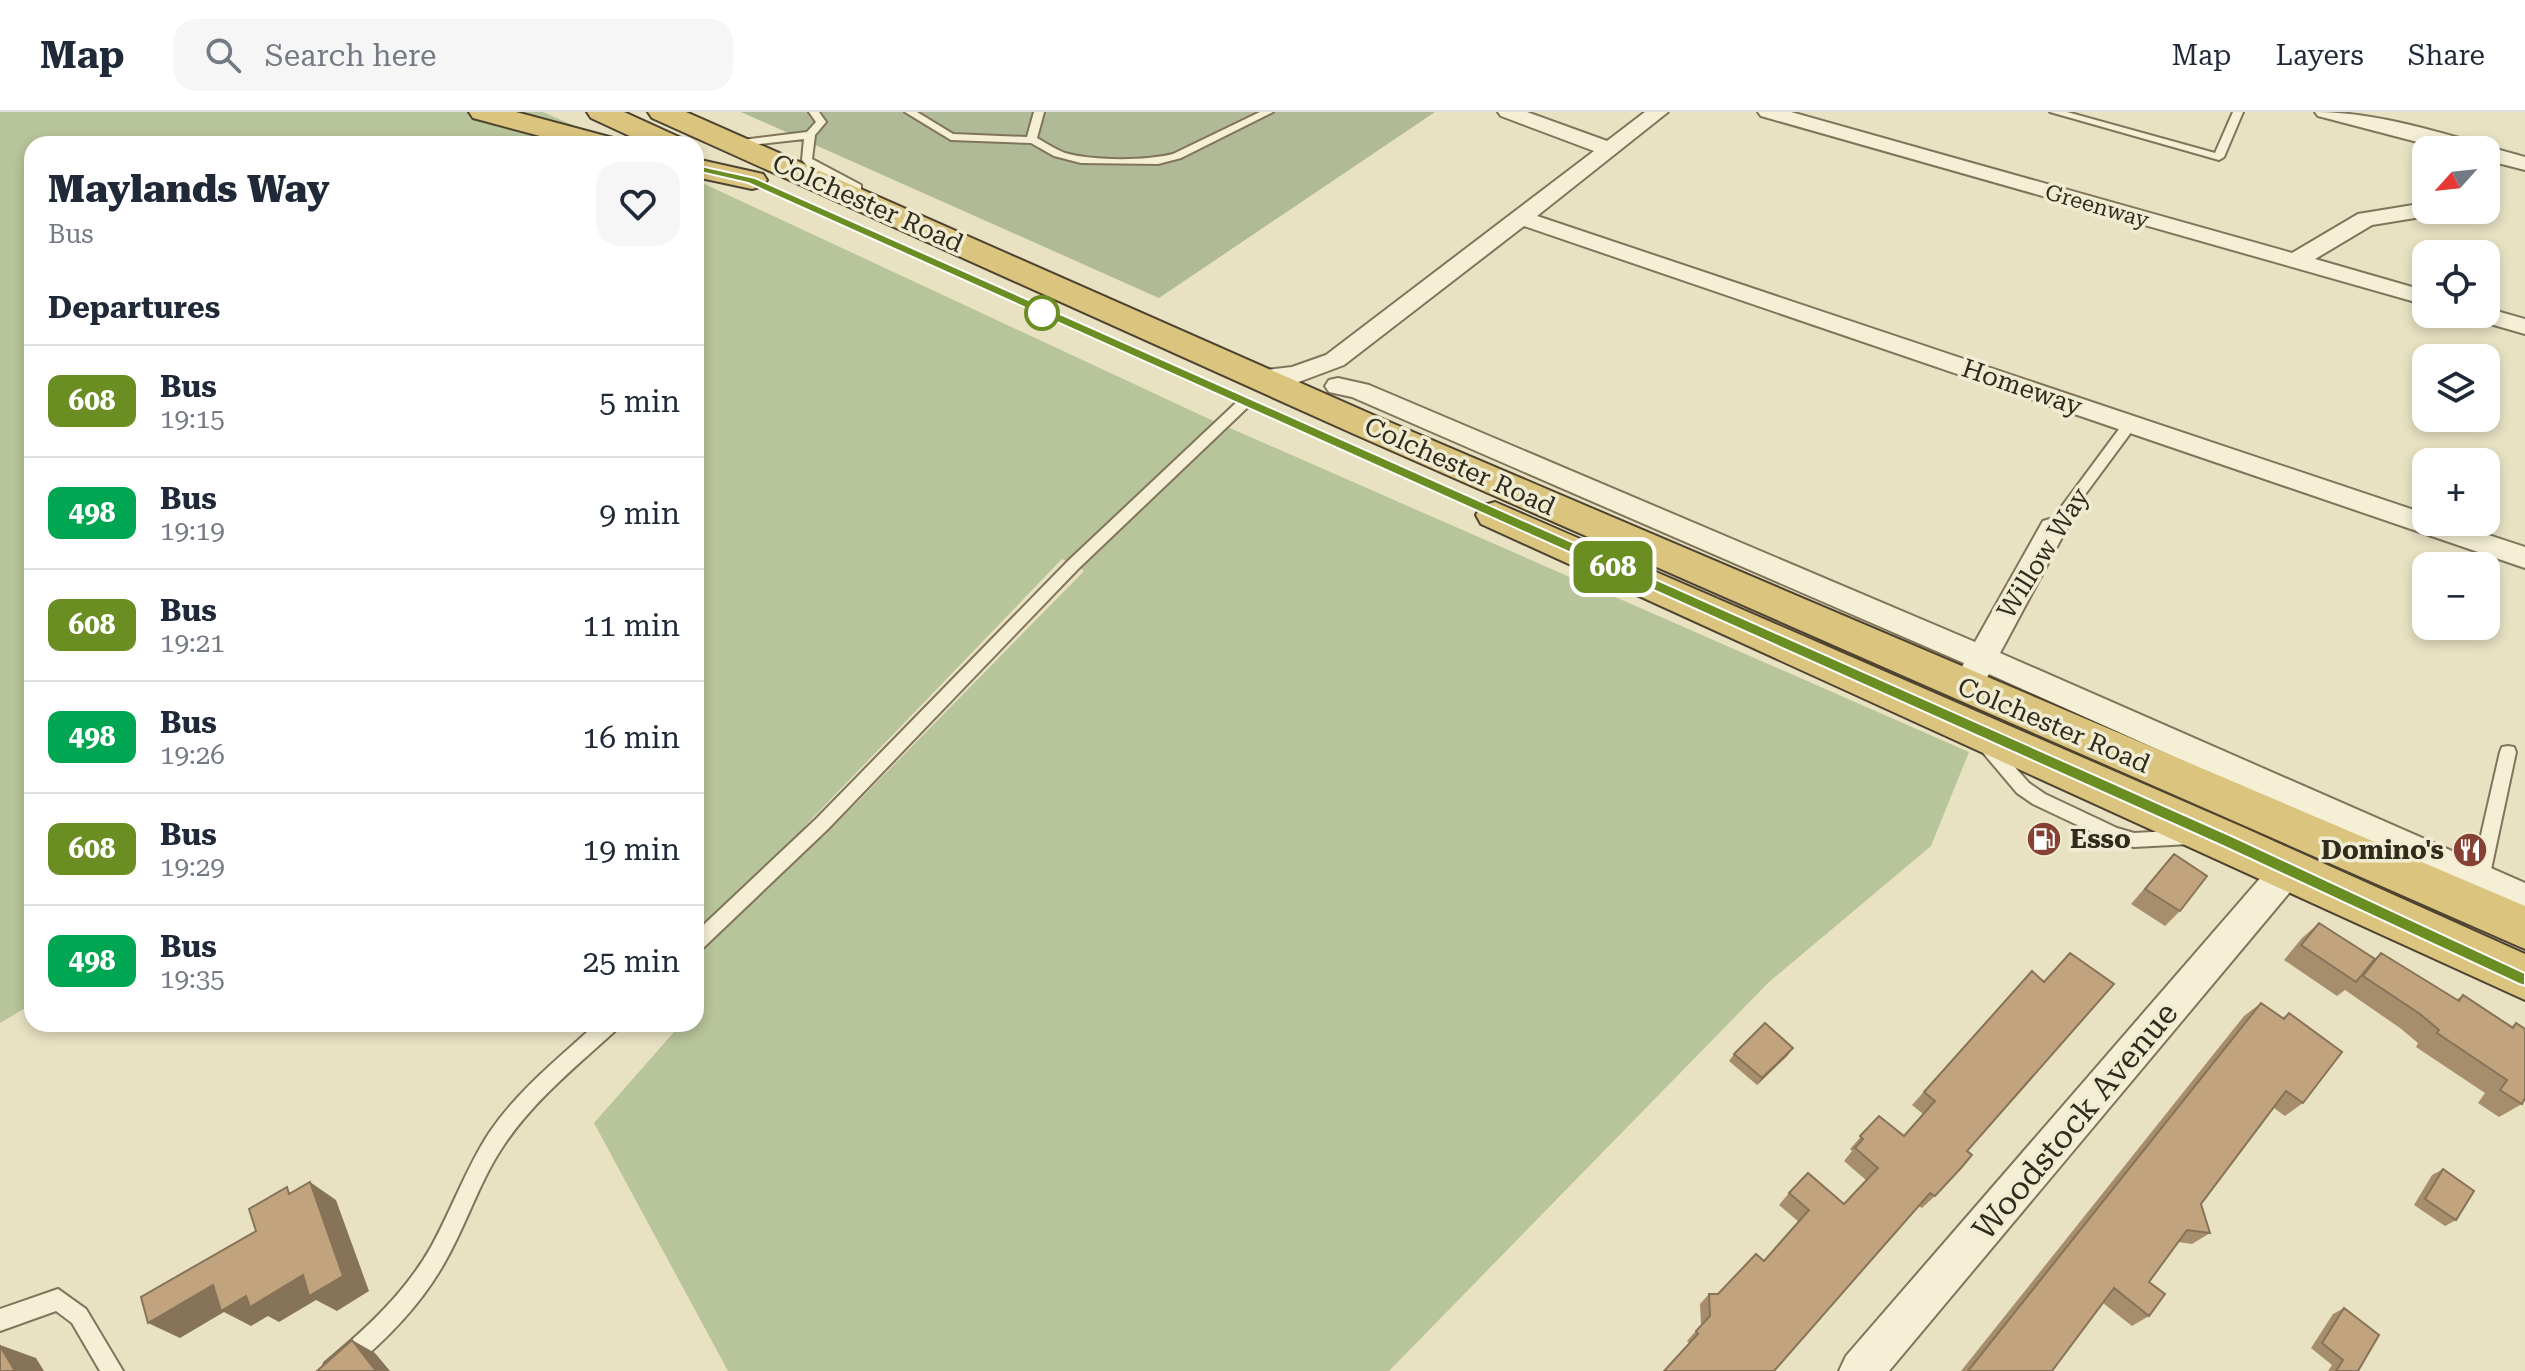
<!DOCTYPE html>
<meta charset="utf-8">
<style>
body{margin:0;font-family:"Roboto Serif",serif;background:#f6f6f7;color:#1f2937;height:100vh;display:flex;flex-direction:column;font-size:30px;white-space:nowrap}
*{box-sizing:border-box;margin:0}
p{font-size:26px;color:#747a83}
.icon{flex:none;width:44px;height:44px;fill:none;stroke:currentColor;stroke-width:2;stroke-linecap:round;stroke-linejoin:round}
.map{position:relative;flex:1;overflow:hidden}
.drawer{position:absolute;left:24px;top:24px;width:680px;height:896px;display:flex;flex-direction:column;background:#fff;border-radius:24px;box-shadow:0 4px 12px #0003}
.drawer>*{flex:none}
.badge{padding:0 16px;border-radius:12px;font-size:28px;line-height:52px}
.needle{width:52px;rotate:243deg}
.fabs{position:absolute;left:2412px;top:24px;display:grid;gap:16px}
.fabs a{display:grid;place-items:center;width:88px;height:88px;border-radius:16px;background:#fff;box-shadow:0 4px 12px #0003;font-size:40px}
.map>.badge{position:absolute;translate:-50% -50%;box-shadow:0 0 0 4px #fff}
h2{padding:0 24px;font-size:30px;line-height:72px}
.round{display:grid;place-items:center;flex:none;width:84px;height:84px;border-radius:24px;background:#f6f6f7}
.overview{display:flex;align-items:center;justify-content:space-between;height:136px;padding:0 24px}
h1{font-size:38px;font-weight:800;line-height:60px}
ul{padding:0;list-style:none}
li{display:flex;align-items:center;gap:24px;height:112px;padding:0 24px;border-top:2px solid #e0e1e3}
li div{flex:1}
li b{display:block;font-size:30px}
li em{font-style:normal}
li .badge{min-width:88px;font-weight:700;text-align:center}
header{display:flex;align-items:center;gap:48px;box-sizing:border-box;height:112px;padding:0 40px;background:#fff;border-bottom:2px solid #e0e1e3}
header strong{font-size:38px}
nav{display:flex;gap:44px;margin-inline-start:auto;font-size:28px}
.search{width:560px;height:72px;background:#f6f6f7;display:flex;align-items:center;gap:20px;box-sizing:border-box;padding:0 28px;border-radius:24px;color:#747a83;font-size:30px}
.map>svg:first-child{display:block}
</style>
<header>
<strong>Map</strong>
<div class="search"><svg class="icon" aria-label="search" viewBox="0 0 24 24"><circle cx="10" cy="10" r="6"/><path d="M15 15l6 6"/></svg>Search here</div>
<nav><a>Map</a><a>Layers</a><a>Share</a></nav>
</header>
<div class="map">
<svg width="2525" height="1259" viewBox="0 0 2525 1259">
<rect width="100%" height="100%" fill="#e8e2c3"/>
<path fill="#b8c499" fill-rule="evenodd" d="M 0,0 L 543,0 L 616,32 L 32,32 L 32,892 L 0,911 Z
M 696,68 L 1207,306 L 1969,640 L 1931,734 L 1769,870 L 1389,1259 L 728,1259 L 594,1011 L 681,912 L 696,912 L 696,895 L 701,889 L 696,883 ZM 1062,447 L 1084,459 L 822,726 L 805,714 Z"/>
<path fill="#b0ba97" d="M 741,0 L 1435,0 L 1159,186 Z"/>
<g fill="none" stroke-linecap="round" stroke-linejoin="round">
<g stroke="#80755c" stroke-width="4">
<path id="service" d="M 809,0 L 819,0 L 826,10 L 815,23 L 812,47 L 861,73 L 861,77 L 853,77 L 808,55 L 802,48 L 804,27 L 734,35 L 729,32 L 734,29 L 807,20 L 816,10 Z
M 905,0 L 917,0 L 953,22 L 1027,25 L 1034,0 L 1044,0 L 1037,26 C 1046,31 1055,37 1065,41 C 1092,49 1146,49 1173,42 L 1260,0 L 1273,0 L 1181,46 L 1158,52 L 1081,51 L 1054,44 L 1031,31 L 951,28 Z
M 2050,0 L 2067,0 L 2215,41 L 2233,0 L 2243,0 L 2224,45 L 2219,48 Z
M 1244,287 L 1250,291 L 1249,294 L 1078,457 L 828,717 L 702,837 L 696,839 L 696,820 L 816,707 L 1068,449 L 1239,288 Z
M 2130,308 L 2135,309 L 2135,315 L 2058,419 L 2048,419 L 2046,416 L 2048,413 L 2125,309 Z
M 1985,626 L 1991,628 L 2029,671 L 2045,682 L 2117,716 L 2134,721 L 2190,718 L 2196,720 L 2198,725 L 2196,730 L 2190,732 L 2134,735 L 2107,727 L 2033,692 L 2017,681 L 1979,636 L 1977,632 L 1979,628 Z
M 2508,634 L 2514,635 L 2516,640 L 2489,767 L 2486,772 L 2480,774 L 2474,772 L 2471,767 L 2500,640 L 2502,635 Z
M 596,912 L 618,912 L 616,918 C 577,954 534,988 504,1033 C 480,1068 467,1111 446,1148 C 422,1192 387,1227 349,1259 L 322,1259 L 325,1251 C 366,1217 405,1181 431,1135 C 452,1097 466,1056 489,1021 C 518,978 559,946 596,912 Z
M 58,1177 L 86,1197 L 123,1259 L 100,1259 L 72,1211 L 56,1199 L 0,1219 L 0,1197 Z"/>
</g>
<g stroke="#80755c" stroke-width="4">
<path id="minor" d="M 1498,0 L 1527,0 L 1607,29 L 1645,0 L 1668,0 L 1537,104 L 2426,402 L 2426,410 L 2449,410 L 2525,435 L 2525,456 L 1524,114 L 1344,253 L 1296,271 L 1250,272 L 1246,266 L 1250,260 L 1292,255 L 1326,243 L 1594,39 L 1501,4 Z
M 1758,0 L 1791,0 L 2292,141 L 2358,102 L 2413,93 L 2421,95 L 2424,100 L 2421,105 L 2372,113 L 2315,147 L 2426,179 L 2426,193 L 1761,4 Z
M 2315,0 C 2385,0 2459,27 2525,45 L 2525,58 L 2486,48 L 2486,38 L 2448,38 L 2318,4 Z
M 2486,196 L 2525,207 L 2525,222 L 2473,207 L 2470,202 L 2486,202 Z
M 1338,266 L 1369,273 L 1975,530 L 2043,409 L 2053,406 L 2063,409 L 2067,416 L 2000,541 L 2525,771 L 2525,802 L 1989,562 L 1982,574 L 1971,578 L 1960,574 L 1956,566 L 1964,551 L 1352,285 L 1329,280 L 1325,274 L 1329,268 Z
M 2288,744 L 2300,748 L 2305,758 L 2300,768 L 1889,1259 L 1839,1259 L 1846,1244 L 2276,748 Z"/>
</g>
<g stroke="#4e4330" stroke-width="4">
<path id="trunk" d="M 469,0 L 516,0 L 613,26 L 618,32 L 570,32 L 473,6 Z
M 587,0 L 624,0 L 681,26 L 686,32 L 647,32 L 591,6 Z
M 648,0 L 686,0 L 1380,306 L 2525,794 L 2525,837 L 1354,322 L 652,6 Z
M 696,47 L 763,62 L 767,68 L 763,74 L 752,77 L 696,65 Z
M 1495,390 L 2247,717 L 2525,842 L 2525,888 L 1481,412 L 1476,403 L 1481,394 Z"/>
</g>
<use href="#service" fill="#f4efd5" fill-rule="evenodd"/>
<use href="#minor" fill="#f4efd5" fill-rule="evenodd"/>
<use href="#trunk" fill="#dac47e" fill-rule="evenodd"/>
</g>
<path fill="#a68d6c" d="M 2174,742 L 2180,799 L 2165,814 L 2131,792 Z
M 2319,811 L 2374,847 L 2381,841 L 2456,888 L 2463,883 L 2512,914 L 2516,911 L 2525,917 L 2525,988 L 2522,992 L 2499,1005 L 2478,991 L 2485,981 L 2416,935 L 2418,931 L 2400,916 L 2345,878 L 2337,884 L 2284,848 L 2302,826 Z
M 2032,859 L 1967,1039 L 1935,1084 L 1922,1096 L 1919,1094 L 1689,1231 L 1687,1229 L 1701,1213 L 1700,1192 L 1709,1182 L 1718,1182 L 1764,1149 L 1799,1110 L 1779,1093 L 1789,1081 L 1844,1092 L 1866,1068 L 1844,1049 L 1852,1039 L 1850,1037 L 1879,1004 L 1904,1024 L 1923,1002 L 1912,993 Z
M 2261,891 L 2282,906 L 2289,901 L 2303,991 L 2285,1004 L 2274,996 L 2201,1092 L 2210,1121 L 2192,1132 L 2178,1130 L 2149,1170 L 2149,1204 L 2132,1214 L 2103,1191 L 2052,1259 L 1961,1259 L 2244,904 Z
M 1734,942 L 1788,943 L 1757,973 L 1729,949 Z
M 2443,1057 L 2456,1108 L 2445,1114 L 2414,1093 L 2432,1063 Z
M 2344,1196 L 2358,1259 L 2328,1259 L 2332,1253 L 2311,1236 L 2333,1202 Z"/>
<path fill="#877358" d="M 1793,936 L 1788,943 L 1757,973 L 1762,966 Z
M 310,1070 L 336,1088 L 369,1179 L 337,1199 L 316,1188 L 279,1210 L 268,1204 L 251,1214 L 224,1200 L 180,1226 L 148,1211 L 213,1173 Z
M 352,1228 L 375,1241 L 390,1259 L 376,1259 Z
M 0,1233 L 36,1246 L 44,1259 L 15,1259 Z"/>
<path fill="#c1a47e" stroke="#877358" stroke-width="2" d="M 2174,742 L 2207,764 L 2180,799 L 2145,777 Z
M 2319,811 L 2375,847 L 2356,870 L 2301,833 Z
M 2070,841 L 2114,872 L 1967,1039 L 1972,1043 L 1961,1056 L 1935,1084 L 1930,1081 L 1774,1259 L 1664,1259 L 1698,1222 L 1696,1219 L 1710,1204 L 1709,1182 L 1718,1182 L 1756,1142 L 1764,1149 L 1809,1098 L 1789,1081 L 1808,1061 L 1844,1092 L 1878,1056 L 1855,1036 L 1863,1027 L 1860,1024 L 1879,1004 L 1904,1024 L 1935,989 L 1924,980 L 2032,859 L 2044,870 Z
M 2381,841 L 2459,889 L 2463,883 L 2513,916 L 2516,911 L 2525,917 L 2525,986 L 2522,992 L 2500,978 L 2507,968 L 2437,921 L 2439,918 L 2420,902 L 2363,864 Z
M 2261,891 L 2284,907 L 2289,901 L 2342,940 L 2303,991 L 2286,979 L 2201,1092 L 2210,1121 L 2187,1118 L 2149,1170 L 2165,1182 L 2149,1204 L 2114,1176 L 2052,1259 L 1968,1259 Z
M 1765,911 L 1793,936 L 1762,966 L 1734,942 Z
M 2443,1057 L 2474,1079 L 2456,1108 L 2425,1087 Z
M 310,1070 L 343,1164 L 309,1184 L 303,1163 L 250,1195 L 246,1184 L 221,1199 L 213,1173 L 148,1211 L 141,1185 L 256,1119 L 249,1097 L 287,1075 L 289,1082 Z
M 2344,1196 L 2379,1223 L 2358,1259 L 2336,1259 L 2343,1248 L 2322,1231 Z
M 352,1228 L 376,1259 L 317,1259 Z
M 0,1234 L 15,1259 L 0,1259 Z"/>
<path fill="#6b8e23" stroke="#fff" stroke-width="2" d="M 696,53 L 755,66 L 2236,726 L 2525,861 L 2525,874 L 2519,872 L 2225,735 L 748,71 L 692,58 Z"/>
<defs>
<g id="fuel-disc" transform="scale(1.8)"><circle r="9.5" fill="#874034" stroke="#f0ecd2"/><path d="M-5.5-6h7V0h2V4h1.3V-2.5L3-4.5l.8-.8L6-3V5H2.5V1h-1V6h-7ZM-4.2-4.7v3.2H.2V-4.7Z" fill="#fff"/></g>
<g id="restaurant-disc" transform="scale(1.8)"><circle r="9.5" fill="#874034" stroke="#f0ecd2"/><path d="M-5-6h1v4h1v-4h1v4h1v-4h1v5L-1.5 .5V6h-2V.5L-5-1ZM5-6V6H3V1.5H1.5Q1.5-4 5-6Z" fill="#fff"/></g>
</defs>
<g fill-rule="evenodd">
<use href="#fuel-disc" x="2044" y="727"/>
<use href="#restaurant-disc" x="2470" y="738"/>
</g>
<circle fill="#fff" stroke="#6b8e23" stroke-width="4" cx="1042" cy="201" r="16"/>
<g text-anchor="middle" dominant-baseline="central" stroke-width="7" stroke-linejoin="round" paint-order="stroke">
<g font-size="22" fill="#312b1e" stroke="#f0ecd2">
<text transform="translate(2097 94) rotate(16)">Greenway</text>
</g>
<g font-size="26" fill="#312b1e" stroke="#f0ecd2">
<text transform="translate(868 91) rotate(24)">Colchester Road</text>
<text transform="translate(2022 275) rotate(19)">Homeway</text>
<text transform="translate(1460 354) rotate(24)">Colchester Road</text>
<text transform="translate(2043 441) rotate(-58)">Willow Way</text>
<text transform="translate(2054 613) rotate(23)">Colchester Road</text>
</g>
<g font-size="26" font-weight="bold" fill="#312b1e" stroke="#f0ecd2" text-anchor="start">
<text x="2070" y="727">Esso</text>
<text x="2444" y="738" text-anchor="end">Domino's</text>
</g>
<g font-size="32" fill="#312b1e" stroke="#f0ecd2">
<text transform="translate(2075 1009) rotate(-50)">Woodstock Avenue</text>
</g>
</g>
</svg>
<div class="fabs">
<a><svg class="needle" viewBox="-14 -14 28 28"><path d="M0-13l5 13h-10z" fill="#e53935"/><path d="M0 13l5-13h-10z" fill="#747a83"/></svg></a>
<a><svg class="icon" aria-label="locate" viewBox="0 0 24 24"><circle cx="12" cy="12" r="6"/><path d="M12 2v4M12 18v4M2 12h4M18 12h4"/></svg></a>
<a><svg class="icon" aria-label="layers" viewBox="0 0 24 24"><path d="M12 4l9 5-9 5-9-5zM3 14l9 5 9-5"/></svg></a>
<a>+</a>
<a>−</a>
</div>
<b class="badge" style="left:1613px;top:455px;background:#6b8e23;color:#fff">608</b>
<section class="drawer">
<div class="overview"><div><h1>Maylands Way</h1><p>Bus</p></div><a class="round"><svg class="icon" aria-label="heart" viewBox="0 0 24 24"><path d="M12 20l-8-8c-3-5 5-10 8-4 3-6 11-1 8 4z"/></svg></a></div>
<h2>Departures</h2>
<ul>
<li><span class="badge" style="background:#6b8e23;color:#fff">608</span><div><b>Bus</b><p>19:15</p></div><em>5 min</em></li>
<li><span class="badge" style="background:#00a651;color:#fff">498</span><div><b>Bus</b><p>19:19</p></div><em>9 min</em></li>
<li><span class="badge" style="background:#6b8e23;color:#fff">608</span><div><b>Bus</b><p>19:21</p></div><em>11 min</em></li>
<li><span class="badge" style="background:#00a651;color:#fff">498</span><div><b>Bus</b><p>19:26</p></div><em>16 min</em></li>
<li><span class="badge" style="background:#6b8e23;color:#fff">608</span><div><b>Bus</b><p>19:29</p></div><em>19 min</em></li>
<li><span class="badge" style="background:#00a651;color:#fff">498</span><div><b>Bus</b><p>19:35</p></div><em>25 min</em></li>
</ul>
</section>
</div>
